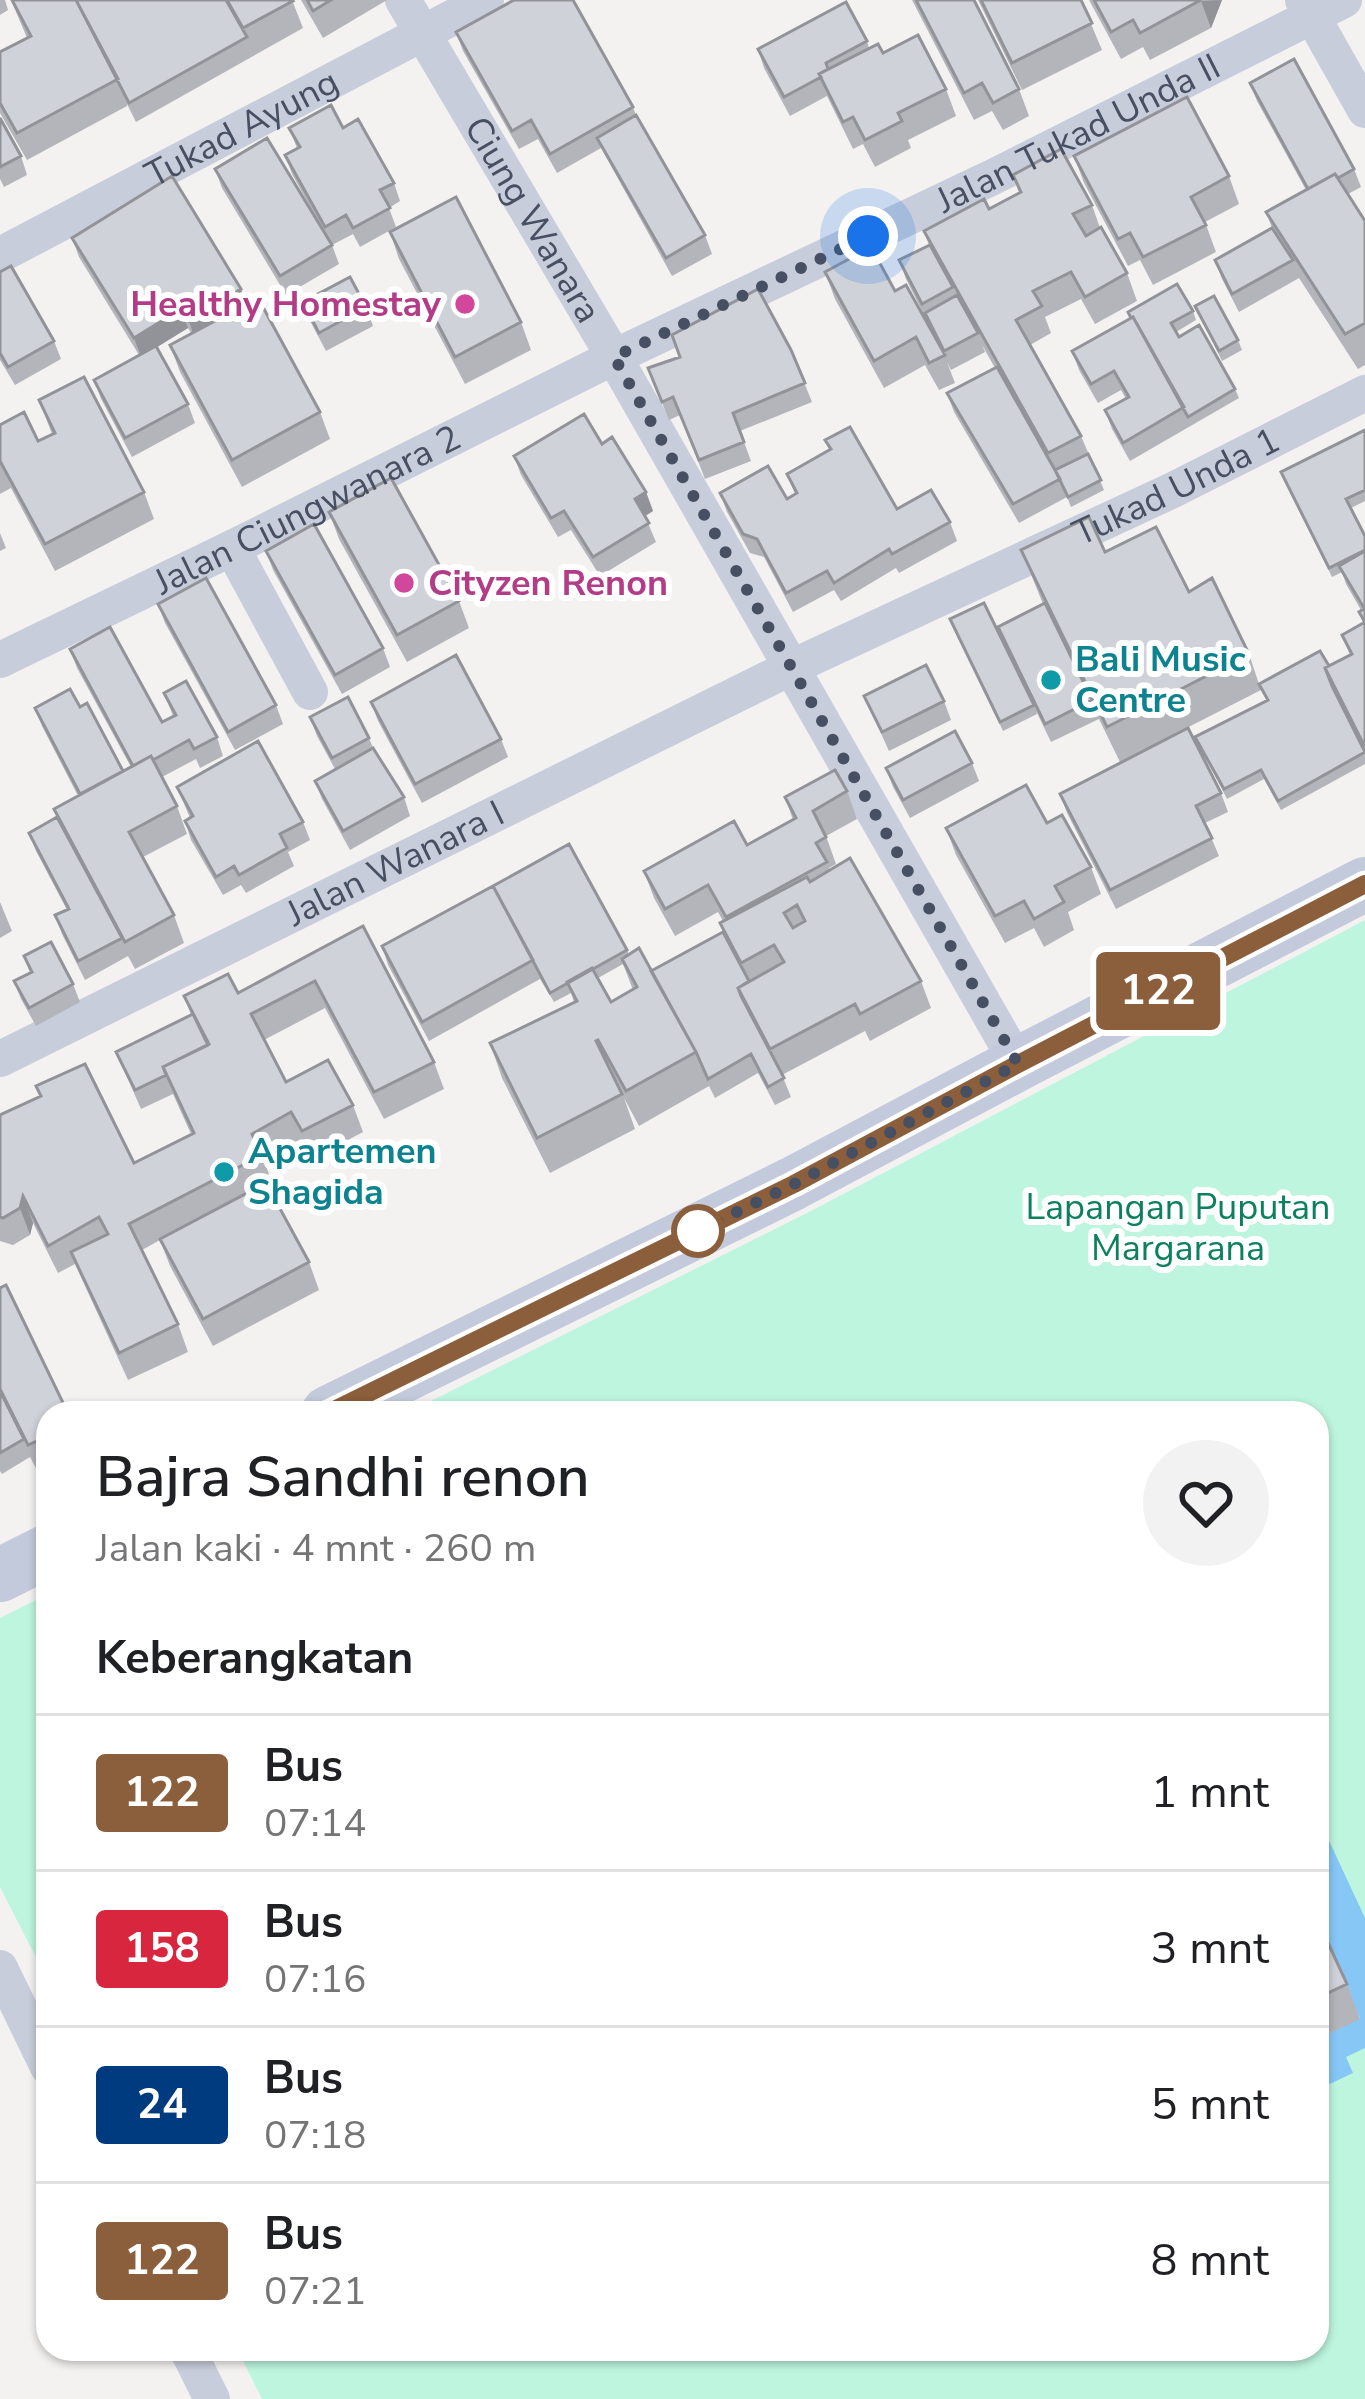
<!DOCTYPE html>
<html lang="id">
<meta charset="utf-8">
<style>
body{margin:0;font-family:"Nunito Sans",sans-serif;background:#f2f2f2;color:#202124;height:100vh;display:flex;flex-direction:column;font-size:45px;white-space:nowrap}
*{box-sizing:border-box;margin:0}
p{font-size:39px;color:#757577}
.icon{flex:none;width:66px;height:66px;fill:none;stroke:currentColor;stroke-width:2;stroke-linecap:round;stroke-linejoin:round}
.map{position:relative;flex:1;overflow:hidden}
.side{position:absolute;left:36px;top:1401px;width:1293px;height:960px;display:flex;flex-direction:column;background:#fff;border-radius:36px;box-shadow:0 3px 9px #0004}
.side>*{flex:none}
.badge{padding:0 24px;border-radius:9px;font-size:42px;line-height:78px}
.you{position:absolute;width:60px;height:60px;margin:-30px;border:9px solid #fff;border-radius:50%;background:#1a73e8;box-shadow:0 0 0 18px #1a73e833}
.map>.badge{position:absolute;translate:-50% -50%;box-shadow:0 0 0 6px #fff}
h2{padding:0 60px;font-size:45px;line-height:108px}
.round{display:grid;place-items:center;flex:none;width:126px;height:126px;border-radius:63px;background:#f2f2f2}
.headline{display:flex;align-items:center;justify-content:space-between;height:204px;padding:0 60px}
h1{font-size:57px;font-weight:600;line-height:90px}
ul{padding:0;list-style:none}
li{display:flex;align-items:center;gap:36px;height:156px;padding:0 60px;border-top:3px solid #e0e0e0}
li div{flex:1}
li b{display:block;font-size:45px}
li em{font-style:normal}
li .badge{min-width:132px;font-weight:700;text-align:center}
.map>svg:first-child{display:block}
</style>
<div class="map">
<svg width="1365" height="2399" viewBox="0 0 1365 2399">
<rect width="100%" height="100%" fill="#f4f2f1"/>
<path fill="#bdf5de" d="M 1365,920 L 1365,2399 L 262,2399 L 237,2349 L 1317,2349 L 1317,1413 L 407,1413 L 811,1211 Z
M 48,1594 L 48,1981 L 0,1887 L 0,1618 Z"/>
<path fill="#86c7f6" d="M 1317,1815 L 1365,1918 L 1365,2048 L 1346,2057 L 1353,2073 L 1317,2090 L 1317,2039 L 1360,2018 L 1317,1927 Z"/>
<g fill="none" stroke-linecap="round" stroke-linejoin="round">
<g stroke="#c7cdda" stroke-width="36">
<path id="s1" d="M 403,0 L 614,357 L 1018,1064"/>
<path d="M 1303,0 L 1365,110"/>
<path id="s2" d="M 0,255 L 486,0"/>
<path d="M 232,548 L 310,692"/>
<path id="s3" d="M 0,660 L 232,548 L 614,357 L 995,176 L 1344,0"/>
<path id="s4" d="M 0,1059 L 792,667 L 1173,490 L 1365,393"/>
<path d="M 0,1968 L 48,2067"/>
<path d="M 187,2349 L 212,2399"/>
</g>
<path stroke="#c3cadc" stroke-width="54" d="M 328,1413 L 794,1183 L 1018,1064 L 1365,884
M 0,1575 L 48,1551"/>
</g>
<path fill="#b3b5bb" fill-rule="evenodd" d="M 0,0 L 5,0 L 8,10 L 0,15 Z
M 11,0 L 292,0 L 303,28 L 136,122 L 127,104 L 127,106 L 27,160 L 0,113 L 0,52 L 27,38 Z
M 301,0 L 387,0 L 323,38 Z
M 912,0 L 974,0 L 1019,89 L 1029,116 L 1003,130 L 992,111 L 974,120 Z
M 978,0 L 1081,0 L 1102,50 L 1022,90 Z
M 1089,0 L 1222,0 L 1211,28 L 1150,60 L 1143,47 L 1121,59 Z
M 456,32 L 633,107 L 637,118 L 705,235 L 712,254 L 672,276 L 601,148 L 557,173 L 538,139 L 519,149 L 463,51 Z
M 867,41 L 869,48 L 883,53 L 946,89 L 956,116 L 908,140 L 911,148 L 875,167 L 863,144 L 853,149 L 827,96 L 790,116 L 764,68 L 758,49 Z
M 1250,83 L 1354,169 L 1361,187 L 1348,194 L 1365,221 L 1365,365 L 1358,369 L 1299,278 L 1239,312 L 1222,279 L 1215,260 L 1272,228 L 1266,212 L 1306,190 L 1257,101 Z
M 0,118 L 21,156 L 27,175 L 4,187 L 0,179 Z
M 289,128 L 343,128 L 394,183 L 400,201 L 389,208 L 396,227 L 360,247 L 353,234 L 332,245 L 339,264 L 286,295 L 222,188 L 215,169 L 331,245 L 292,174 L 285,155 L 297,148 Z
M 1074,156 L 1229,176 L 1239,204 L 1205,222 L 1216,252 L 1153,285 L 1140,260 L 1128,266 L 1084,183 Z
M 1013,175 L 1092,205 L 1100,228 L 1127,273 L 1137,301 L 1095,324 L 1081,299 L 1045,317 L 1051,333 L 1030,345 L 1081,436 L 1104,490 L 1071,507 L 1067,497 L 1019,523 L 954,412 L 947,393 L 995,368 L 982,345 L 985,352 L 951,370 L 947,362 L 955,383 L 939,390 L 925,365 L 884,388 L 835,299 L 825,272 L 895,291 L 935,337 L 906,279 L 899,260 L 929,245 L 924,231 L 989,209 L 1019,193 Z
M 390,232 L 521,322 L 531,350 L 465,384 L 399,259 Z
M 72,238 L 247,304 L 320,412 L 330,439 L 242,487 L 180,372 L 170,345 L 191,333 L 188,328 L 157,347 L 188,404 L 195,423 L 132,457 L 101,399 L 94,380 L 139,355 L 79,257 Z
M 0,272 L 54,341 L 61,359 L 15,385 L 0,360 Z
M 303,302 L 366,307 L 373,326 L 326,351 L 310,321 Z
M 1195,306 L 1238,340 L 1242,350 L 1222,361 Z
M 1193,311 L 1196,320 L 1176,332 L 1179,337 L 1235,389 L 1239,398 L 1130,461 L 1112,429 L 1105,410 L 1126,399 L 1121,390 L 1098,403 L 1079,370 L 1072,351 L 1130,318 L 1128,312 Z
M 791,350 L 812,402 L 740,431 L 751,461 L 705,479 L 680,415 L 669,420 L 648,368 Z
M 39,400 L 144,492 L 154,519 L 55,571 L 11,488 L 0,494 L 0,425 L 38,441 L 52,434 Z
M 1365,430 L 1365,501 L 1351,508 L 1365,536 L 1365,764 L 1281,810 L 1264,779 L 1227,799 L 1195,737 L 1267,701 L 1261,690 L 1120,762 L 1099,719 L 1051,742 L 1036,711 L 1037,714 L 1003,731 L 950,619 L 1002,638 L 1043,604 L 1021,550 L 1105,552 L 1189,592 L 1249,654 L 1259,684 L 1329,666 L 1350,655 L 1342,635 L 1363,623 L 1359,612 L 1361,610 L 1346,584 L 1342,572 L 1332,577 L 1281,472 Z
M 825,440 L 897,509 L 950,522 L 957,541 L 899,573 L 896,568 L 841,601 L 834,590 L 793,612 L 764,557 L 750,553 L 727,512 L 720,493 L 787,499 L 795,494 L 787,474 L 829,450 Z
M 602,444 L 646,492 L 653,511 L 645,516 L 656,542 L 600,576 L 571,530 L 558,537 L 521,475 L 514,456 Z
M 329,512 L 459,601 L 469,628 L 407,662 L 339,539 Z
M 0,533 L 6,548 L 0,551 Z
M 266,551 L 383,648 L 390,667 L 342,694 L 273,570 Z
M 158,604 L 276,705 L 283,724 L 235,750 L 165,623 Z
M 70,649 L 162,722 L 173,716 L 164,693 L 217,737 L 223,756 L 200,768 L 196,759 L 162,777 L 177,806 L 187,834 L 143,857 L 174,915 L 184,943 L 135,969 L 128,956 L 85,980 L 62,934 L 55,915 L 67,910 L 36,851 L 29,833 L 57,817 L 54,809 L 78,796 L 42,726 L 35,708 L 80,707 L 123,771 L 131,767 L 77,668 Z
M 864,696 L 944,701 L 951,720 L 889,751 Z
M 371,702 L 501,739 L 508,757 L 422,803 L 378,721 Z
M 310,717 L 369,738 L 373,748 L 404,797 L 410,816 L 350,850 L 322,799 L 315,781 L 335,769 L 317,736 Z
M 972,763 L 979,781 L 910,818 L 893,787 L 886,768 Z
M 177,787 L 303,822 L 310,840 L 288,852 L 294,866 L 246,893 L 241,885 L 223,895 L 191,840 L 185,821 L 190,818 Z
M 847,791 L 857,819 L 826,836 L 836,864 L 829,868 L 830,870 L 921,981 L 931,1008 L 870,1041 L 865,1031 L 782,1075 L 791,1097 L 775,1105 L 758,1073 L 715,1098 L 709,1086 L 639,1126 L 624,1098 L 635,1129 L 550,1173 L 502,1078 L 490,1043 L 574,1002 L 571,993 L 554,1002 L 540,979 L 429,1041 L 388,965 L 382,946 L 627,950 L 629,955 L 651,971 L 723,932 L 720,923 L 723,921 L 718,912 L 675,936 L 654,898 L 644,871 L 747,845 L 793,820 L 785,797 ZM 623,964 L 633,990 L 611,1002 L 598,978 Z
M 1221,793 L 1228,812 L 1205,823 L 1219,856 L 1116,909 L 1067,813 L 1060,794 Z
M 1047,823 L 1091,867 L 1101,894 L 1068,912 L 1074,930 L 1044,947 L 1034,928 L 1005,943 L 956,855 L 946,828 Z
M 0,902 L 12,931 L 0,938 Z
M 363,926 L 434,1062 L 444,1089 L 384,1119 L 325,1008 L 264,1040 L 286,1082 L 353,1105 L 363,1132 L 312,1159 L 301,1139 L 264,1160 L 272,1183 L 267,1185 L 309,1262 L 319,1290 L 213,1346 L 170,1266 L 160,1240 L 142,1250 L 178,1324 L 188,1352 L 128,1380 L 75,1264 L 58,1273 L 33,1223 L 30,1235 L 13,1245 L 0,1241 L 0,1115 L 40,1096 L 36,1086 L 134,1163 L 191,1134 L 173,1094 L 141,1109 L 116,1052 L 191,1015 L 184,996 L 238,993 Z
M 24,956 L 73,984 L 80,1002 L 36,1026 L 21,999 L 14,981 L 30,973 Z
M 0,1288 L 48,1413 L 48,1468 L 38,1472 L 30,1457 L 2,1474 L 0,1471 Z
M 1317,1919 L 1347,1984 L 1360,2019 L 1317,2039 Z"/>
<path fill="#929398" d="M 1222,0 L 1211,28 L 1201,1 Z
M 241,289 L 248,307 L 195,340 L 189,321 Z
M 181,309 L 188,328 L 141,357 L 134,338 Z
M 646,492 L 653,511 L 642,518 L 635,499 Z
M 23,1196 L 33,1223 L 30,1235 L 20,1208 Z"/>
<path fill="#d0d2d9" stroke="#929398" stroke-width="3" fill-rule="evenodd" d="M 12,0 L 76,0 L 118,79 L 17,133 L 0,103 L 0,52 L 31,36 Z
M 76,0 L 226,0 L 247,37 L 129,103 Z
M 227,0 L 292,0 L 293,1 L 243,28 Z
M 307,0 L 331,0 L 313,11 Z
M 514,0 L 573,0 L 633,107 L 550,154 L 531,120 L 512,131 L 456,32 Z
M 916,0 L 974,0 L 1019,89 L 993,103 L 982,83 L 964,93 Z
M 981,0 L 1081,0 L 1092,23 L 1012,63 Z
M 1094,0 L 1201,0 L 1140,33 L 1133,20 L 1111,32 Z
M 846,2 L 867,41 L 826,63 L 828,69 L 819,74 L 821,77 L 784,97 L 758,49 Z
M 918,35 L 946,89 L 898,113 L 902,121 L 865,140 L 853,117 L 843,122 L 819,74 L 878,44 L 883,53 Z
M 1294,59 L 1354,169 L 1338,178 L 1335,174 L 1308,189 L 1250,83 Z
M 1187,97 L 1229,176 L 1191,197 L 1206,225 L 1143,257 L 1130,233 L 1118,239 L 1074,156 Z
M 331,105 L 343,128 L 358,119 L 394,183 L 380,190 L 390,208 L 353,228 L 346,215 L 325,227 L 285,155 L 300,147 L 289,128 Z
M 636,115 L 705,235 L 666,258 L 597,138 Z
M 0,118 L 21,156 L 0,167 Z
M 267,138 L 332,245 L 280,276 L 215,169 Z
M 1061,149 L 1092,205 L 1073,214 L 1086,236 L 1101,227 L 1127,273 L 1085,297 L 1071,272 L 1033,291 L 1042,306 L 1016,320 L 1081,436 L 1048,453 L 924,231 L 984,199 L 989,209 L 1021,192 L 1013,175 Z
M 1335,174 L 1365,221 L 1365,323 L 1345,334 L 1266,212 Z
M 172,176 L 241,289 L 189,321 L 181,309 L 134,338 L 72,238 Z
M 456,197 L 521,322 L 455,357 L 390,232 Z
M 1272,228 L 1293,260 L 1232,294 L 1215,260 Z
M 930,245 L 953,287 L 922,304 L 899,260 Z
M 871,247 L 895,291 L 906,285 L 945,355 L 929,363 L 916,337 L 874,361 L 825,272 Z
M 11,266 L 54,341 L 8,367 L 0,353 L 0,272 Z
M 350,277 L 366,307 L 319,333 L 303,302 Z
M 1177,284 L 1193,311 L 1171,323 L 1179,337 L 1199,325 L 1235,389 L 1188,417 L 1133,317 L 1131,318 L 1128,312 Z
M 758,289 L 791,350 L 805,383 L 733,413 L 744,442 L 699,460 L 673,397 L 662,402 L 648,368 L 680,357 L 672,335 Z
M 957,295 L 978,333 L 944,351 L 925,313 Z
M 1214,296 L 1238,340 L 1219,351 L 1195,306 Z
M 258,298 L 320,412 L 232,460 L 170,345 Z
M 1133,317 L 1184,407 L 1123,443 L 1105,410 L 1129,397 L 1114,371 L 1091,384 L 1072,351 Z
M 156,346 L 188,404 L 125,438 L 94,380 Z
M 997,367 L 1060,479 L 1013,504 L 947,393 Z
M 84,377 L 144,492 L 45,544 L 0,461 L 0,425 L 24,412 L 38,441 L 55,433 L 39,400 Z
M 584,414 L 602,444 L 612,437 L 646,492 L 635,499 L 649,523 L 593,557 L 564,511 L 551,518 L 514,456 Z
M 850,427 L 897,509 L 931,490 L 950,522 L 892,554 L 889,549 L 834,583 L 827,571 L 786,593 L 757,539 L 743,534 L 720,493 L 768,466 L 787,499 L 797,493 L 787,474 L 831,449 L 825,440 Z
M 1365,430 L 1365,490 L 1346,499 L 1365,536 L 1365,550 L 1329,568 L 1281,472 Z
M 1088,454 L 1101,480 L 1068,497 L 1055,470 Z
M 391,478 L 459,601 L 397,635 L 329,512 Z
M 1089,517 L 1105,552 L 1156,527 L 1189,592 L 1212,578 L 1249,654 L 1107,727 L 1021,550 Z
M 314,524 L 383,648 L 335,675 L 266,551 Z
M 1365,551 L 1365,608 L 1364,608 L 1339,566 Z
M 206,578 L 276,705 L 228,732 L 158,604 Z
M 984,603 L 1034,705 L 1000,722 L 950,619 Z
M 1045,603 L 1092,700 L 1045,724 L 998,627 Z
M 1365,608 L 1365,745 L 1364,745 L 1325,668 L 1352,654 L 1342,635 L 1365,622 L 1359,612 Z
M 110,627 L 162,722 L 176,715 L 164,693 L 186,681 L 217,737 L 194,749 L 189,740 L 153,760 L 151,756 L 133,766 L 70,649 Z
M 1320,651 L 1329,666 L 1325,668 L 1332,686 L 1365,752 L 1278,801 L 1261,770 L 1224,789 L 1195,737 L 1268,700 L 1259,684 Z
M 456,655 L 501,739 L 415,784 L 371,702 Z
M 926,665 L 944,701 L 882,732 L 864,696 Z
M 70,689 L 80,707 L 87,703 L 123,771 L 80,794 L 35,708 Z
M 348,697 L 369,738 L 332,758 L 310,717 Z
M 1188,728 L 1221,793 L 1196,806 L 1212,838 L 1110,890 L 1060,794 Z
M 955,731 L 972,763 L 903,800 L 886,768 Z
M 258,741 L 303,822 L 280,834 L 287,848 L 239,875 L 234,866 L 216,877 L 185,821 L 193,816 L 177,787 Z
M 373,748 L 404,797 L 343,831 L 315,781 Z
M 151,756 L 177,806 L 129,832 L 174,915 L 125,942 L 54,809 Z
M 835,770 L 847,791 L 813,811 L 826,837 L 816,843 L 827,862 L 726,917 L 708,885 L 665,909 L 644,871 L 734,821 L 747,845 L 796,818 L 785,797 Z
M 1026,785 L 1047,823 L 1062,815 L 1091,867 L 1055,886 L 1064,902 L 1034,919 L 1024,901 L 995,916 L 946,828 Z
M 57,817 L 122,938 L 78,961 L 55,915 L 69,909 L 29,833 Z
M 569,844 L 627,950 L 550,993 L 493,886 Z
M 850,858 L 921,981 L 860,1014 L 855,1004 L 770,1049 L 738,988 L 784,962 L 774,945 L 741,963 L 720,923 L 807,877 L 810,882 ZM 797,905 L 805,921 L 793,928 L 784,913 Z
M 493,886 L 533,960 L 422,1022 L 382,946 Z
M 363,926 L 434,1062 L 374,1092 L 315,981 L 251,1014 L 286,1082 L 328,1060 L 353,1105 L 302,1131 L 291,1112 L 252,1134 L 262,1155 L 129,1224 L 178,1324 L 119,1353 L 71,1252 L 108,1234 L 99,1217 L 48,1246 L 23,1196 L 20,1208 L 3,1218 L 0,1217 L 0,1115 L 41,1096 L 36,1086 L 85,1064 L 134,1163 L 194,1133 L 163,1067 L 209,1044 L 184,996 L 228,974 L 238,993 Z
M 723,932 L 749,981 L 738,988 L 741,996 L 784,1078 L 768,1087 L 751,1054 L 708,1079 L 696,1052 L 651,971 Z
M 51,942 L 73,984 L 29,1008 L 14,981 L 32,972 L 24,956 Z
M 639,948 L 696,1052 L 626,1091 L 598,1040 L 596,1041 L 622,1094 L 537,1138 L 490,1043 L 577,1001 L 567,982 L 592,968 L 611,1002 L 637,987 L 622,959 Z
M 193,1014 L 208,1045 L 163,1067 L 166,1075 L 135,1090 L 116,1052 Z
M 266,1183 L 309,1262 L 203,1319 L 160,1239 Z
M 6,1285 L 68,1413 L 48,1413 L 48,1436 L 28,1445 L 0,1389 L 0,1288 Z
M 0,1391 L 24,1439 L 0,1453 Z
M 1317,1919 L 1347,1984 L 1317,1998 Z"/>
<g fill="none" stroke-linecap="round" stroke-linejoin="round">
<g stroke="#fff" stroke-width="27">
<path id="line" d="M 328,1413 L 794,1184 L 1018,1064 L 1365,884"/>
</g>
<use href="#line" stroke="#8b5e3c" stroke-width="18"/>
<path stroke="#474f62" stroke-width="12" stroke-dasharray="0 21.6" d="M 698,1231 L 794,1184 L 1018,1064 L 614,357 L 868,236"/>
</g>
<g fill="#d1479c" stroke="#fff" stroke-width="4.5">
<circle cx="465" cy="304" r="12"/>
<circle cx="404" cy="583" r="12"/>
</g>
<g fill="#0f9aa8" stroke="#fff" stroke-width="4.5">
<circle cx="1051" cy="680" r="12"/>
<circle cx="224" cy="1172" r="12"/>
</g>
<circle fill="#fff" stroke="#8b5e3c" stroke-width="6" cx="698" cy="1231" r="24"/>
<g text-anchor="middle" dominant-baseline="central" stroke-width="12" stroke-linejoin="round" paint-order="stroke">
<g font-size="36" fill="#474f62" stroke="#fff">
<text stroke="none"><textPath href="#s2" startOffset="273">Tukad Ayung</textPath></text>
<text stroke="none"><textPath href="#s3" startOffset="1200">Jalan Tukad Unda II</textPath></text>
<text stroke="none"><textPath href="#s1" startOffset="255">Ciung Wanara</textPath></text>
<text stroke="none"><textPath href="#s4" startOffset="1308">Tukad Unda 1</textPath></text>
<text stroke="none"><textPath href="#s3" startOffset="342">Jalan Ciungwanara 2</textPath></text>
<text stroke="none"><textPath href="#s4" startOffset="441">Jalan Wanara I</textPath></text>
</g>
<g font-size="36" font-weight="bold" fill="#b23c85" stroke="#fff" text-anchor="end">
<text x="441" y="304">Healthy Homestay</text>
<text x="428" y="583" text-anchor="start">Cityzen Renon</text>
</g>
<g font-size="36" font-weight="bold" fill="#0d838f" stroke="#fff" text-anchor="start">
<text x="1075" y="659">Bali Music<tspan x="1075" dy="41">Centre</tspan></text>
<text x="248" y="1151">Apartemen<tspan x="248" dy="41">Shagida</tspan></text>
</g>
<g font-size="36" fill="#0d815f" stroke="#fff">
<text x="1178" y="1207">Lapangan Puputan<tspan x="1178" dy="41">Margarana</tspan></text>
</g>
</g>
</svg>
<div class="you" style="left:868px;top:236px"></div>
<b class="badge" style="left:1158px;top:991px;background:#8b5e3c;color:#fff">122</b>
<section class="side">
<div class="headline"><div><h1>Bajra Sandhi renon</h1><p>Jalan kaki · 4 mnt · 260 m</p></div><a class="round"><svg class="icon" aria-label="heart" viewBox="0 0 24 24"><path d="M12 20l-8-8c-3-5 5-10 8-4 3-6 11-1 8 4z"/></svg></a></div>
<h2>Keberangkatan</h2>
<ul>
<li><span class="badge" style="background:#8b5e3c;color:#fff">122</span><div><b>Bus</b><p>07:14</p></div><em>1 mnt</em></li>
<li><span class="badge" style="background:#d7263d;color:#fff">158</span><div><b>Bus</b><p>07:16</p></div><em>3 mnt</em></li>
<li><span class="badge" style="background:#003b80;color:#fff">24</span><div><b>Bus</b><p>07:18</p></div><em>5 mnt</em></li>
<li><span class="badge" style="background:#8b5e3c;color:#fff">122</span><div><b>Bus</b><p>07:21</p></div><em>8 mnt</em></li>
</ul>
</section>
</div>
